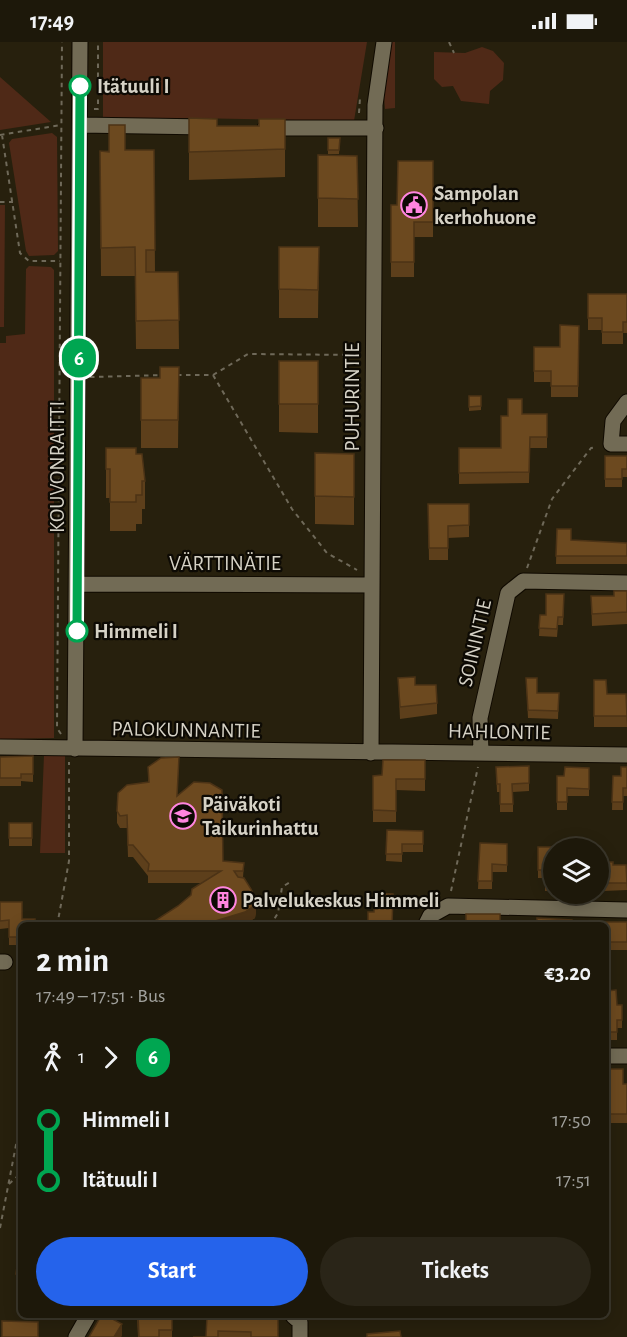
<!DOCTYPE html>
<meta charset="utf-8">
<style>
body{margin:0;font-family:"Alegreya Sans",sans-serif;background:#2a2518;color:#f1f3f6;height:100vh;display:flex;flex-direction:column;font-size:22px;white-space:nowrap}
*{box-sizing:border-box;margin:0}
p{font-size:20px;color:#a0a09c}
.icon{flex:none;width:33px;height:33px;fill:none;stroke:currentColor;stroke-width:2;stroke-linecap:round;stroke-linejoin:round}
.map{position:relative;flex:1;overflow:hidden}
.details{position:absolute;left:18px;top:880px;width:591px;height:396px;display:flex;flex-direction:column;background:#1d180a;border-radius:9px;box-shadow:0 3px 15px #0003,0 0 0 2px #3b372b}
.details>*{flex:none}
.badge{padding:0 12px;border-radius:20px;font-size:21px;line-height:39px}
.buttons{position:absolute;left:543px;top:796px;display:grid;gap:12px}
.buttons a{display:grid;place-items:center;width:66px;height:66px;border-radius:50%;background:#1d180a;box-shadow:0 3px 15px #0003,0 0 0 2px #3b372b;font-size:30px}
.map>.badge{position:absolute;translate:-50% -50%;box-shadow:0 0 0 3px #fff}
.legs{display:flex;align-items:center;gap:9px;height:66px;padding:0 18px;font-size:20px}
.legs p{margin-inline-start:auto}
.headline{display:flex;align-items:center;justify-content:space-between;height:102px;padding:0 18px}
h1{font-size:33px;font-weight:700;line-height:45px}
.cta{display:flex;gap:12px;margin-top:auto;padding:12px 18px}
.cta a{flex:1;height:69px;border-radius:36px;background:#2563eb;color:#fff;font-size:24px;font-weight:700;line-height:69px;text-align:center}
.cta a+a{background:#2a2518;color:#f1f3f6}
ul{padding:0 18px;list-style:none}
li{display:flex;align-items:center;gap:21px;height:60px;font-size:22px}
li i{display:grid;place-items:center;width:9px;height:100%;margin:0 8px;background:currentColor}
li i::after{content:'';width:15px;height:15px;margin:-8px;border:4px solid;border-radius:50%;background:#1d180a}
li p{margin-inline-start:auto}
li:first-child i{background:linear-gradient(#0000 50%,currentColor 0)}
li:last-child i{background:linear-gradient(currentColor 50%,#0000 0)}
.status{display:flex;justify-content:space-between;align-items:center;height:42px;padding:0 30px;background:#1d180a;direction:ltr}
.status svg{height:16px;fill:currentColor}
.map>svg:first-child{display:block}
</style>
<div class="status"><b>17:49</b><svg viewBox="0 0 49 12"><path d="M0 12V9h3v3zM5 12V6h3v6zM10 12V3h3v9zM15 12V0h3v12zM26 1h20v11H26zM47 4h2v5h-2z"/></svg></div>
<div class="map">
<svg width="627" height="1295" viewBox="0 0 627 1295">
<rect width="100%" height="100%" fill="#27200d"/>
<path fill="#4f2917" d="M 103,0 L 367,0 L 354,79 L 190,76 L 103,78 Z
M 390,0 L 395,0 L 395,66 L 385,67 L 383,43 Z
M 482,5 L 493,9 L 504,21 L 503,38 L 490,49 L 489,62 L 461,59 L 453,44 L 442,45 L 434,37 L 434,10 L 465,11 Z
M 0,35 L 51,80 L 0,88 Z
M 52,91 L 57,95 L 58,209 L 54,213 L 29,214 L 26,209 L 9,101 L 12,97 Z
M 0,163 L 5,163 L 4,285 L 0,285 Z
M 29,224 L 51,225 L 54,228 L 54,696 L 0,697 L 0,301 L 6,301 L 6,294 L 25,292 L 26,227 Z
M 44,713 L 65,714 L 65,811 L 40,811 Z"/>
<g fill="none" stroke-linecap="round" stroke-linejoin="round">
<g stroke="#100a00" stroke-width="17">
<path id="street" d="M 80,83 L 208,85
M 265,86 L 376,86
M 627,360 L 613,379 L 611,402 L 627,402
M 78,542 L 372,543
M 0,705 L 627,713
M 75,707 L 80,0
M 371,711 L 375,63 L 384,0
M 481,711 L 480,676 L 508,551 L 523,539 L 627,541
M 425,884 L 430,874 L 448,864 L 627,868
M 0,920 L 5,920
M 606,1014 L 627,1014
M 293,1274 L 300,1280 L 300,1295
M 76,1295 L 88,1274"/>
</g>
<path stroke="#6f6959" stroke-width="2" stroke-dasharray="4.5 4.5" stroke-linecap="butt" d="M 449,0 L 454,11
M 94,67 L 98,67 L 98,0
M 359,71 L 360,56
M 0,93 L 61,83
M 2,93 L 20,211 L 29,219 L 60,219
M 0,160 L 13,160
M 177,333 L 213,333 L 292,467 L 327,511 L 357,528
M 213,333 L 248,312 L 358,313
M 90,335 L 163,333
M 527,526 L 552,457 L 591,406 L 597,405
M 61,692 L 57,686 L 62,0
M 451,849 L 478,725
M 57,884 L 69,819 L 69,720
M 270,884 L 278,871 L 282,845 L 292,839
M 9,1142 L 21,1131
M 0,1186 L 21,1077"/>
<use href="#street" stroke="#726b55" stroke-width="15"/>
</g>
<path fill="#5d3f1b" d="M 189,76 L 217,84 L 259,84 L 285,77 L 285,135 L 189,138 Z
M 328,96 L 340,96 L 339,112 L 328,112 Z
M 125,108 L 154,108 L 155,230 L 178,230 L 179,307 L 136,307 L 135,234 L 101,234 L 100,109 Z
M 318,113 L 357,114 L 358,185 L 318,185 Z
M 433,119 L 433,195 L 414,195 L 414,235 L 391,235 L 391,163 L 397,163 Z
M 279,205 L 319,205 L 318,276 L 279,276 Z
M 588,252 L 627,252 L 627,291 L 623,291 L 623,302 L 602,302 L 602,288 L 588,288 Z
M 579,284 L 578,355 L 551,355 L 551,340 L 534,340 L 534,305 L 560,305 Z
M 279,319 L 318,319 L 318,391 L 279,390 Z
M 179,325 L 178,406 L 141,406 L 141,336 L 160,336 Z
M 469,354 L 481,354 L 481,368 L 469,369 Z
M 522,372 L 547,372 L 547,406 L 530,406 L 529,441 L 459,442 L 459,406 L 501,406 L 508,374 Z
M 106,406 L 136,412 L 145,439 L 145,467 L 142,467 L 142,482 L 136,482 L 136,489 L 110,489 L 110,456 L 106,456 Z
M 315,411 L 354,412 L 354,483 L 315,482 Z
M 605,414 L 627,414 L 627,435 L 622,435 L 622,445 L 605,445 Z
M 428,462 L 469,462 L 469,495 L 448,496 L 448,518 L 429,518 Z
M 557,487 L 571,499 L 627,501 L 627,522 L 556,522 Z
M 627,549 L 627,582 L 592,584 L 591,554 L 614,554 Z
M 564,560 L 563,583 L 558,583 L 557,595 L 539,594 L 540,573 L 546,573 Z
M 398,636 L 415,643 L 437,661 L 437,672 L 400,677 Z
M 526,636 L 537,651 L 559,651 L 558,677 L 528,676 Z
M 594,638 L 607,652 L 626,652 L 627,685 L 594,685 Z
M 33,714 L 33,740 L 21,739 L 21,744 L 0,744 L 0,715 Z
M 425,718 L 425,749 L 396,748 L 396,780 L 373,780 L 373,734 L 382,733 Z
M 529,724 L 529,749 L 513,750 L 513,770 L 500,770 L 500,750 L 497,750 L 496,725 Z
M 148,725 L 178,754 L 223,819 L 244,821 L 243,836 L 256,870 L 255,876 L 245,882 L 241,884 L 147,884 L 178,864 L 191,853 L 201,841 L 148,841 L 148,834 L 133,815 L 128,815 L 127,786 L 120,786 L 117,781 L 117,769 L 148,740 Z
M 627,725 L 627,754 L 623,754 L 623,768 L 612,768 L 613,734 L 621,734 Z
M 589,726 L 589,754 L 567,754 L 567,768 L 557,768 L 557,734 L 564,734 Z
M 9,781 L 32,781 L 32,804 L 9,804 Z
M 387,788 L 423,789 L 423,810 L 402,810 L 402,820 L 386,819 Z
M 480,801 L 507,802 L 507,830 L 492,830 L 492,847 L 478,847 Z
M 538,805 L 554,807 L 554,849 L 545,849 L 545,836 L 538,836 Z
M 598,820 L 613,823 L 626,823 L 627,848 L 604,849 L 604,844 L 598,844 Z
M 0,860 L 21,884 L 21,903 L 9,903 L 9,886 L 0,887 Z
M 627,880 L 627,908 L 609,908 L 609,923 L 606,923 L 606,884 Z
M 606,949 L 617,963 L 622,963 L 622,986 L 617,986 L 617,998 L 606,998 Z
M 606,1027 L 623,1042 L 627,1042 L 627,1081 L 610,1081 L 610,1053 L 606,1053 Z
M 21,1195 L 21,1240 L 16,1240 L 16,1232 Z
M 137,1274 L 172,1274 L 172,1295 L 138,1295 Z
M 207,1274 L 278,1274 L 278,1295 L 193,1295 L 206,1295 Z"/>
<path fill="#4c3316" d="M 256,858 L 256,870 L 255,876 L 245,882 L 241,884 L 206,884 Z
M 122,1282 L 122,1294 L 121,1295 L 114,1295 Z"/>
<path fill="#6c491f" stroke="#4c3316" stroke-width="1.5" d="M 189,76 L 217,77 L 217,84 L 259,84 L 259,77 L 285,77 L 285,107 L 189,110 Z
M 109,83 L 125,83 L 125,108 L 154,108 L 155,208 L 146,208 L 146,230 L 178,230 L 179,278 L 136,279 L 135,205 L 101,206 L 100,109 L 109,110 Z
M 328,96 L 340,96 L 339,108 L 328,108 Z
M 318,113 L 357,114 L 358,157 L 318,156 Z
M 398,119 L 433,119 L 433,180 L 414,180 L 414,220 L 391,220 L 391,163 L 397,163 Z
M 279,205 L 319,205 L 318,248 L 279,247 Z
M 588,252 L 627,252 L 627,280 L 623,280 L 623,290 L 602,290 L 602,276 L 588,276 Z
M 560,283 L 579,284 L 578,344 L 551,344 L 551,329 L 534,329 L 534,305 L 560,305 Z
M 279,319 L 318,319 L 318,362 L 279,362 Z
M 160,325 L 179,325 L 178,378 L 141,378 L 141,336 L 160,336 Z
M 469,354 L 481,354 L 481,364 L 469,365 Z
M 508,357 L 522,357 L 522,372 L 547,372 L 547,395 L 530,395 L 529,430 L 459,431 L 459,406 L 501,406 L 501,374 L 508,374 Z
M 106,406 L 136,406 L 136,412 L 142,412 L 145,439 L 142,439 L 142,453 L 136,453 L 136,460 L 110,460 L 110,427 L 106,427 Z
M 315,411 L 354,412 L 354,455 L 315,454 Z
M 605,414 L 627,414 L 627,427 L 622,427 L 622,437 L 605,437 Z
M 428,462 L 469,462 L 469,483 L 448,484 L 448,506 L 429,506 Z
M 557,487 L 571,487 L 571,498 L 627,501 L 627,514 L 556,514 Z
M 614,549 L 627,549 L 627,570 L 592,572 L 591,554 L 614,554 Z
M 546,552 L 564,552 L 563,575 L 558,575 L 557,587 L 539,586 L 540,573 L 546,573 Z
M 415,635 L 415,643 L 436,643 L 437,661 L 400,665 L 398,636 Z
M 526,636 L 537,636 L 537,651 L 559,651 L 558,669 L 528,668 Z
M 594,638 L 606,638 L 607,652 L 626,652 L 627,674 L 594,674 Z
M 33,714 L 33,732 L 21,732 L 21,736 L 0,736 L 0,715 Z
M 179,715 L 177,754 L 194,740 L 210,741 L 222,748 L 223,819 L 244,821 L 243,829 L 234,829 L 238,835 L 244,836 L 251,847 L 256,858 L 255,863 L 245,870 L 209,881 L 206,884 L 147,884 L 178,864 L 191,853 L 192,847 L 221,829 L 148,829 L 149,822 L 133,803 L 128,803 L 127,773 L 120,774 L 117,769 L 118,751 L 127,743 L 149,740 L 148,725 L 161,716 Z
M 383,718 L 425,718 L 425,737 L 396,737 L 396,769 L 373,768 L 373,734 L 382,733 Z
M 529,724 L 529,741 L 512,742 L 513,762 L 500,762 L 500,742 L 497,742 L 496,725 Z
M 565,725 L 589,726 L 589,747 L 567,746 L 567,760 L 557,760 L 557,734 L 564,734 Z
M 621,725 L 627,725 L 627,746 L 623,746 L 623,760 L 612,760 L 613,734 L 621,734 Z
M 9,781 L 32,781 L 32,796 L 9,796 Z
M 387,788 L 423,789 L 423,802 L 402,802 L 402,812 L 386,812 Z
M 480,801 L 507,802 L 507,823 L 492,822 L 492,839 L 478,839 Z
M 538,805 L 555,805 L 555,807 L 554,807 L 554,841 L 545,841 L 545,828 L 538,828 Z
M 598,820 L 613,820 L 613,823 L 626,823 L 627,841 L 604,841 L 604,836 L 598,836 Z
M 375,851 L 393,852 L 392,884 L 368,884 L 368,870 L 374,870 Z
M 0,860 L 22,860 L 22,877 L 35,877 L 35,884 L 21,884 L 21,895 L 9,895 L 9,878 L 0,879 Z
M 466,872 L 500,872 L 500,884 L 466,884 Z
M 537,876 L 572,878 L 572,884 L 537,884 Z
M 603,880 L 627,880 L 627,900 L 606,900 L 606,884 L 603,884 Z
M 606,904 L 609,904 L 609,915 L 606,915 Z
M 20,930 L 21,930 L 21,945 L 20,945 Z
M 616,948 L 617,963 L 622,963 L 622,978 L 617,978 L 617,990 L 606,990 L 606,949 Z
M 606,1027 L 623,1027 L 623,1042 L 627,1042 L 627,1072 L 610,1072 L 610,1044 L 606,1044 Z
M 21,1195 L 21,1232 L 16,1232 Z
M 101,1274 L 107,1274 L 122,1282 L 114,1295 L 89,1295 Z
M 138,1274 L 172,1274 L 172,1288 L 159,1288 L 159,1295 L 139,1295 Z
M 207,1274 L 278,1274 L 278,1295 L 251,1295 L 251,1290 L 218,1289 L 218,1295 L 193,1295 L 206,1295 Z
M 2,1279 L 38,1280 L 38,1295 L 2,1295 Z
M 400,1289 L 401,1295 L 367,1295 L 367,1292 Z"/>
<g fill="none" stroke-linecap="round" stroke-linejoin="round">
<g stroke="#fff" stroke-width="14">
<path id="line-1" d="M 77,589 L 80,44"/>
</g>
<use href="#line-1" stroke="#00a651" stroke-width="9"/>
</g>
<defs>
<g id="civic-ring" transform="scale(1.35)"><circle r="9.5" fill="#0d0a04" stroke="#ff85df" stroke-width="1.5"/><path d="M-.6-6.5H3V-4.5H.6V-3L4-1V1h2V6H-6V1h2V-1L-.6-3ZM-1.2 2.5V6h2.4V2.5Z" fill="#ff85df"/></g>
<g id="school-ring" transform="scale(1.35)"><circle r="9.5" fill="#0d0a04" stroke="#ff85df" stroke-width="1.5"/><path d="M0-5L7-2L0 1L-7-2ZM-4 1L0 2.5L4 1V4Q0 6-4 4Z" fill="#ff85df"/></g>
<g id="building-ring" transform="scale(1.35)"><circle r="9.5" fill="#0d0a04" stroke="#ff85df" stroke-width="1.5"/><path d="M-4-6H4V6H1V3H-1V6H-4ZM-2.5-4.3h1.7v1.8h-1.7ZM.8-4.3h1.7v1.8H.8ZM-2.5-1h1.7V.8h-1.7ZM.8-1h1.7V.8H.8Z" fill="#ff85df"/></g>
</defs>
<g fill-rule="evenodd">
<use href="#civic-ring" x="414" y="163"/>
<use href="#school-ring" x="183" y="774"/>
<use href="#building-ring" x="223" y="858"/>
</g>
<g fill="#fff" stroke="#00a651" stroke-width="3">
<circle cx="80" cy="44" r="10"/>
<circle cx="77" cy="589" r="10"/>
</g>
<g text-anchor="middle" dominant-baseline="central" stroke-width="4.5" stroke-linejoin="round" paint-order="stroke">
<g font-size="21" font-weight="bold" fill="#d6d2c6" stroke="#0d0a04" text-anchor="start">
<text x="97" y="44">Itätuuli I</text>
<text x="94" y="589">Himmeli I</text>
</g>
<g font-size="21" font-weight="bold" fill="#d6d2c6" stroke="#0d0a04" text-anchor="start">
<text x="434" y="151">Sampolan<tspan x="434" dy="24">kerhohuone</tspan></text>
<text x="202" y="762">Päiväkoti<tspan x="202" dy="24">Taikurinhattu</tspan></text>
<text x="242" y="858">Palvelukeskus Himmeli</text>
</g>
<g font-size="21" fill="#d6d2c6" stroke="#0d0a04">
<text transform="translate(352 355) rotate(-90)">PUHURINTIE</text>
<text transform="translate(57 425) rotate(-90)">KOUVONRAITTI</text>
<text x="225" y="521">VÄRTTINÄTIE</text>
<text transform="translate(475 601) rotate(-77)">SOININTIE</text>
<text transform="translate(186 688) rotate(1)">PALOKUNNANTIE</text>
<text transform="translate(499 690) rotate(1)">HAHLONTIE</text>
</g>
</g>
</svg>
<div class="buttons">
<a><svg class="icon" aria-label="layers" viewBox="0 0 24 24"><path d="M12 4l9 5-9 5-9-5zM3 14l9 5 9-5"/></svg></a>
</div>
<b class="badge" style="left:79px;top:316px;background:#00a651;color:#fff">6</b>
<section class="details">
<div class="headline"><div><h1>2 min</h1><p>17:49 – 17:51 · Bus</p></div><b>€3.20</b></div>
<div class="legs"><svg class="icon" aria-label="walk" viewBox="0 0 24 24"><circle cx="13" cy="4" r="2"/><path d="M13 8l-2 6 4 7M11 14l-3 7M7 12l3-4h3l4 4"/></svg>1<svg class="icon" aria-label="forward" viewBox="0 0 24 24"><path d="M9 5l7 7-7 7"/></svg><b class="badge" style="background:#00a651;color:#fff">6</b></div>
<ul>
<li><i style="color:#00a651"></i><b>Himmeli I</b><p>17:50</p></li>
<li><i style="color:#00a651"></i><b>Itätuuli I</b><p>17:51</p></li>
</ul>
<div class="cta"><a>Start</a><a>Tickets</a></div>
</section>
</div>
